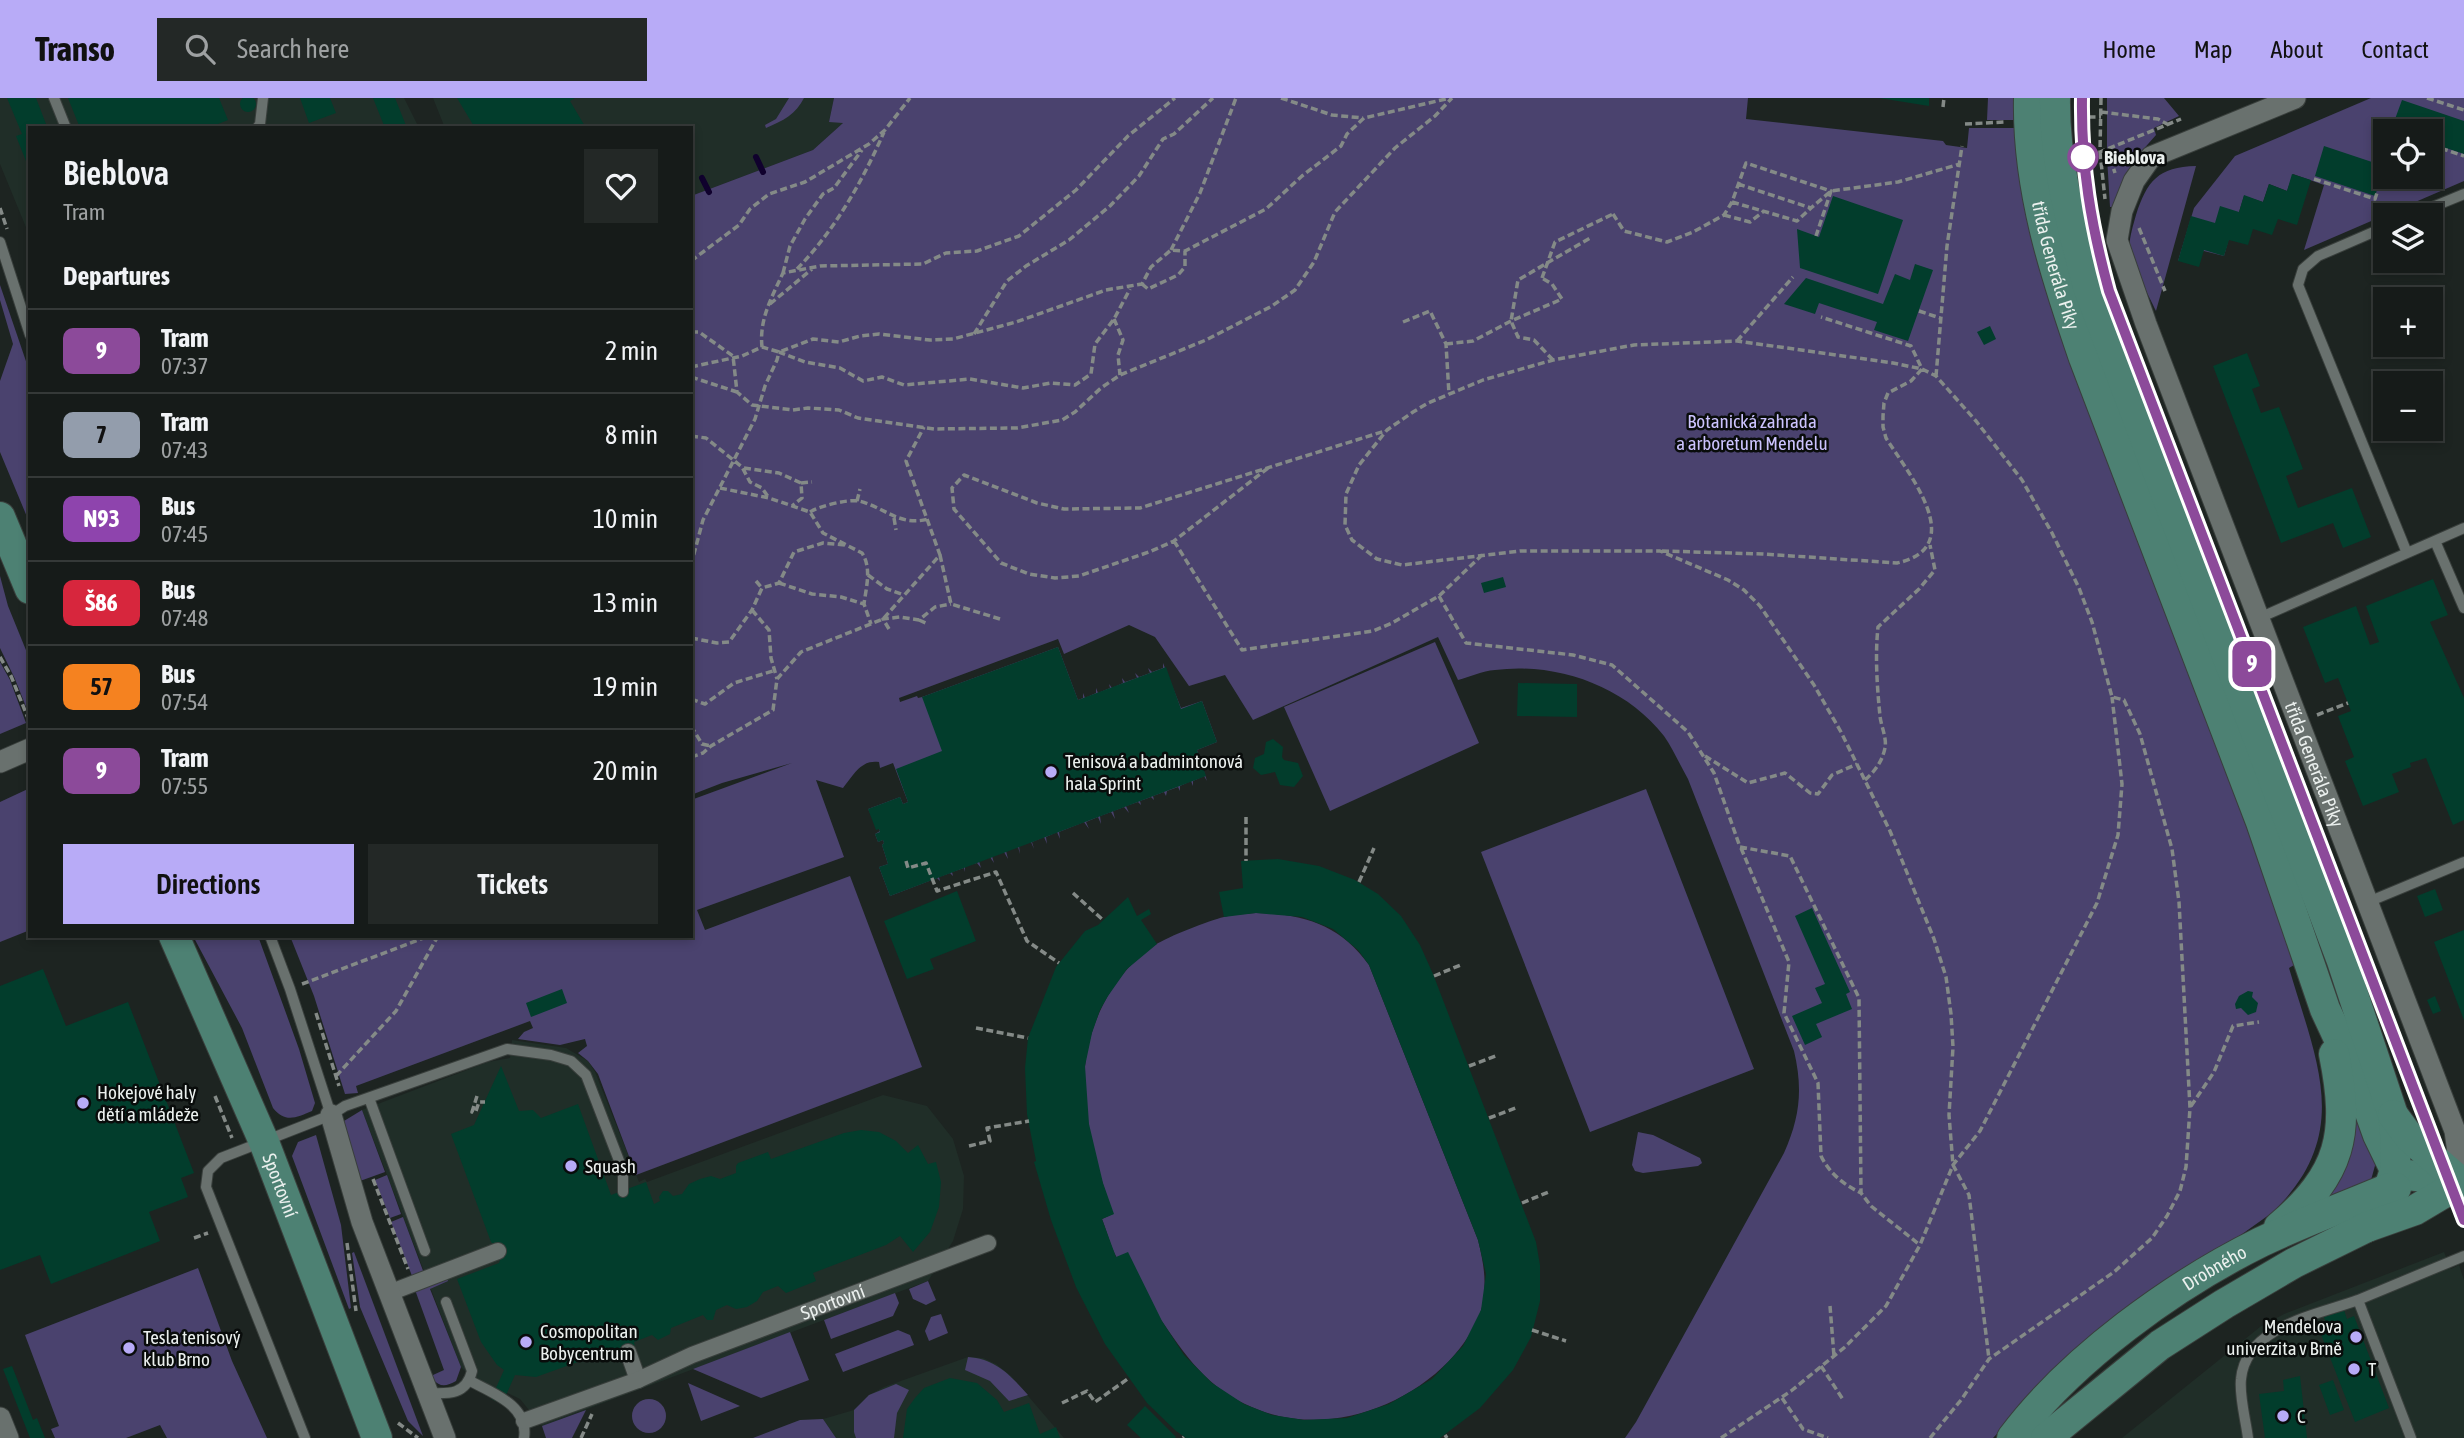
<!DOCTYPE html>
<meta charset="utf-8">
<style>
body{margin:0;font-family:"Asap Condensed",sans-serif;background:#232826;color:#f1f3f6;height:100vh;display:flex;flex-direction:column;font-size:26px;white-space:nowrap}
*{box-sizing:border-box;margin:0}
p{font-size:23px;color:#9ea1a2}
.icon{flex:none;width:38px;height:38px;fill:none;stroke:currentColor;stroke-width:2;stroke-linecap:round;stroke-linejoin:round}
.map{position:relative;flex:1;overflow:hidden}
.drawer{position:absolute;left:28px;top:28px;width:665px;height:812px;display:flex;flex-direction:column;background:#161b19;border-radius:0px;box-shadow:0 4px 10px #0003,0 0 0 2px #353938}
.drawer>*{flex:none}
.badge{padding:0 14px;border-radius:10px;font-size:24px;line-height:46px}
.controls{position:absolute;left:2373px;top:21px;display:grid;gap:14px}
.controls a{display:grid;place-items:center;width:70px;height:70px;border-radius:0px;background:#161b19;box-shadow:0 4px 10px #0003,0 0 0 2px #353938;font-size:35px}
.map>.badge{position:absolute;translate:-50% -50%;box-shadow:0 0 0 4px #fff}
h2{padding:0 35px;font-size:26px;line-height:63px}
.round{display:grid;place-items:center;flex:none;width:74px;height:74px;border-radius:0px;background:#232826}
.summary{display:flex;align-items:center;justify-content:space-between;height:119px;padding:0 35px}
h1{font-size:33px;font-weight:600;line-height:52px}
.button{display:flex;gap:14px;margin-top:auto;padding:14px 35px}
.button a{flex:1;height:80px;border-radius:0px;background:#b8abf7;color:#111;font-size:28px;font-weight:600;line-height:80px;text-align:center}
.button a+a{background:#232826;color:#f1f3f6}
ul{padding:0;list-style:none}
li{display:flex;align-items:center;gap:21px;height:84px;padding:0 35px;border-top:2px solid #353938}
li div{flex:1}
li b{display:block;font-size:26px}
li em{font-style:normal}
li .badge{min-width:77px;font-weight:700;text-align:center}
header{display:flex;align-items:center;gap:42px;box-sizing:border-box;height:98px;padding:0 35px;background:#b8abf7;color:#111}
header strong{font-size:33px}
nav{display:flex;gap:38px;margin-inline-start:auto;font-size:24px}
.search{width:490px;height:63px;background:#232826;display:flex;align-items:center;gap:18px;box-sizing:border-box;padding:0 24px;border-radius:0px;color:#9ea1a2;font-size:26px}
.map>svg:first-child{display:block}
</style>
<header>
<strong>Transo</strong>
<div class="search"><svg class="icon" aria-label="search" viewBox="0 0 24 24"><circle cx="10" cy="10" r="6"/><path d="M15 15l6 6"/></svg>Search here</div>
<nav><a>Home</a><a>Map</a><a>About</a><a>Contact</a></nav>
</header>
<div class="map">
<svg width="2464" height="1340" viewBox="0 0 2464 1340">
<rect width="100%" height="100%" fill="#1d2421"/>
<path fill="#202e28" d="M 0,0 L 404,0 L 419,30 L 30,30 L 30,139 L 0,66 Z
M 433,0 L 834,0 L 829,24 L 844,24 L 813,52 L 691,98 L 691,30 L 445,30 Z
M 512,942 L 566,950 L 588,963 L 595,974 L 639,1084 L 645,1081 L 647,1084 L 883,997 L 927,1008 L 953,1041 L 964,1078 L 963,1111 L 953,1143 L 928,1183 L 542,1328 L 520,1301 L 501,1292 L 478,1286 L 461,1269 L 362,1012 L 488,964 L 510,960 Z
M 2444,1154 L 2451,1171 L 2459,1167 L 2464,1182 L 2464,1340 L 2122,1340 L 2260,1229 L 2284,1216 Z
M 968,1259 L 983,1260 L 996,1266 L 1011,1278 L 1064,1340 L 836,1340 L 823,1321 L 854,1312 L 869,1297 L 884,1289 Z"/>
<path fill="#4a426e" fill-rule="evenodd" d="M 789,0 L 804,0 C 796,16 783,23 766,30 L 765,27 L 776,21 Z
M 834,0 L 1748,0 L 1746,21 L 1943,43 L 1946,47 L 1967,50 L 1969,30 L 2019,30 L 2231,681 L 2294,867 L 2289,870 C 2316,963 2354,1035 2273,1114 L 2070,1259 L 1993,1340 L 1625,1340 L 1636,1324 L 1784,1055 C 1800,1019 1803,991 1794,953 L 1688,681 C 1680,667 1673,651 1664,638 C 1625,588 1557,564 1495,572 C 1482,573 1470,579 1458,582 L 1438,539 L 1253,622 L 1225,577 L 1189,588 L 1155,539 L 1129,527 L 1064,556 L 1058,541 L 899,600 L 900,604 L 917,598 L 918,600 L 922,599 L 1058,549 L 1078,602 L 1083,600 L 1083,595 L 1085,600 L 1096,595 L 1096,590 L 1098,595 L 1110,590 L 1109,586 L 1112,590 L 1123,585 L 1122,580 L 1125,584 L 1137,580 L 1135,575 L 1139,579 L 1150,575 L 1148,570 L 1152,574 L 1163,570 L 1163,565 L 1181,610 L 1202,603 L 1217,644 L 1197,652 L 1207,683 L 1204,678 L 1193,683 L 1193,688 L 1191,683 L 1180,688 L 1180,693 L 1178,689 L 1167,693 L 1166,698 L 1164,694 L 1153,698 L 1154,702 L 1151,699 L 1140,703 L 1141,707 L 1138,704 L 1126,708 L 1129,715 L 1124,709 L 1113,713 L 1115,721 L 1111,714 L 1100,718 L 1101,726 L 1098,719 L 1086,724 L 1089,731 L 1084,724 L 1059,734 L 1060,741 L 1057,734 L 1046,739 L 1047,746 L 1044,739 L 1032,744 L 1034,751 L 1031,744 L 1019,748 L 1020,756 L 1018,749 L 1006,753 L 1008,761 L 1004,754 L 992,758 L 994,765 L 990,759 L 979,763 L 981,770 L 977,765 L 965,768 L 965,774 L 964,770 L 952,774 L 953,778 L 950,775 L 939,779 L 940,783 L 937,780 L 890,798 L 879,769 L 888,766 L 882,747 L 884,745 L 883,742 L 878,744 L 875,736 L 880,733 L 868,711 L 900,699 L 903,706 L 908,704 L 893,665 L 880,670 L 879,664 C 861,661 853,678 843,690 L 816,682 L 844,759 L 697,812 L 705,832 L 850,778 L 922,969 L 636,1077 L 598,976 L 588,963 L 578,955 L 587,948 L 585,941 L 560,947 L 518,941 L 524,934 L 533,930 L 530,923 L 356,988 L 358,995 L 345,996 L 314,898 L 290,838 L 691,838 L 691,702 L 792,665 L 722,685 L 691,697 L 691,98 L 813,52 L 843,25 L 829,24 Z
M 1988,0 L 2016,0 L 2015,22 L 1987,22 Z
M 2107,0 L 2164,0 L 2179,18 L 2154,30 L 2156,37 L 2133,63 L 2113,109 L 2110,109 L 2107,59 Z
M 2371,0 L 2464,0 L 2464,83 L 2304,152 L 2324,87 L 2293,76 L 2287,93 L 2269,86 L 2263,104 L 2244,98 L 2239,114 L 2236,114 L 2224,158 L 2204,153 L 2178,163 L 2194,110 L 2235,58 ZM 2385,33 L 2431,33 L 2431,79 L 2385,79 Z
M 2196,68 L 2156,213 C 2150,200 2132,167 2130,154 C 2128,143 2133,128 2136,117 C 2147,83 2158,69 2196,68 Z
M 0,187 L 30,275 L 30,426 L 0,354 L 0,283 L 13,246 L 0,202 Z
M 0,478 L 8,508 L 30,562 L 30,619 L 15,581 L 0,550 Z
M 1435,544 L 1479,645 L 1330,713 L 1284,609 Z
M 0,564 L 10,582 L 26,625 L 0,636 Z
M 30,690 L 30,832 L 0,844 L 0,704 Z
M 1646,691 L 1754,971 L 1590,1034 L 1481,754 Z
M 1256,815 C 1304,816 1340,827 1369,867 L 1478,1142 C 1484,1167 1487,1184 1482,1209 C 1477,1229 1462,1249 1449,1263 C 1397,1316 1313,1340 1245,1306 C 1201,1285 1181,1250 1154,1212 C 1142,1195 1127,1178 1117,1160 C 1110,1148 1107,1133 1102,1121 L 1113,1116 C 1097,1070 1081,1019 1085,969 C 1089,923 1115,873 1155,847 C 1169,838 1208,823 1224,819 C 1235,816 1246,816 1256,815 Z
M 193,838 L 258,838 L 299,951 L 315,1005 L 312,1013 C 296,1020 285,1025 273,1010 L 242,930 Z
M 2355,1002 L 2376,1064 L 2371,1082 L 2331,1102 L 2328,1098 Z
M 362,1012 L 385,1074 L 360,1083 L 344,1023 Z
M 1638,1034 L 1653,1037 L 1700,1060 L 1702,1065 L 1698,1068 L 1643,1075 L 1635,1073 L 1632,1067 Z
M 316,1037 L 341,1127 L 351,1210 L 349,1211 L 292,1058 L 298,1044 Z
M 387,1077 L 401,1116 L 390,1120 L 375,1082 Z
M 403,1119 L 425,1178 L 414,1183 L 391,1124 Z
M 354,1154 L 423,1338 L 408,1323 L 360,1209 L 352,1155 Z
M 198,1170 L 232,1263 L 267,1340 L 167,1340 L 160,1327 L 126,1340 L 55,1340 L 51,1331 L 59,1328 L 25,1237 Z
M 446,1176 L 448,1183 L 430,1191 L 461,1269 L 456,1283 C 447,1288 440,1290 433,1281 L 433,1277 L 444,1272 L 414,1189 Z
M 928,1183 L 936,1202 L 926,1207 L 913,1201 L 909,1191 Z
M 895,1195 L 899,1205 L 893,1218 L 831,1241 L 824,1222 Z
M 941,1216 L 948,1235 L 929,1243 L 925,1233 L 931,1219 Z
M 898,1232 L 910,1237 L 914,1247 L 843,1274 L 835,1256 Z
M 790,1234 L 809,1282 L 761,1300 L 693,1271 Z
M 968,1259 C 996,1261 1010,1277 1028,1297 L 1009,1303 L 990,1283 L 965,1272 Z
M 688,1285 L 740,1308 L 701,1323 Z
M 896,1286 L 909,1292 L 897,1315 L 894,1340 L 856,1340 L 854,1334 L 854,1312 L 869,1297 Z
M632 1318a17 17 0 1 1 34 0a17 17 0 1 1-34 0Z
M 586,1312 L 572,1340 L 546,1340 L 542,1328 Z
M 823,1321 L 836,1340 L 753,1340 L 800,1322 Z"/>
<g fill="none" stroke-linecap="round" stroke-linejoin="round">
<path stroke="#10012d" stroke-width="6" d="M 756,59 L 763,74
M 702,80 L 709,94"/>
</g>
<path fill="#023d2c" d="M240 6a8 8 0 1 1 16 0a8 8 0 1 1-16 0Z
M 7,0 L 36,0 L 46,26 L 30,30 L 30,73 L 16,38 L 22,36 Z
M 68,0 L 219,0 L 228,22 L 208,30 L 80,30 Z
M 300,0 L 330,0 L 336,15 L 309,25 Z
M 373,0 L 395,0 L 407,30 L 385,30 Z
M 457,0 L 575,0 L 570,3 L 586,30 L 475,30 Z
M 1879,0 L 1929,0 L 1929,8 Z
M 2402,2 L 2464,23 L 2464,56 L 2431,45 L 2431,33 L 2386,33 L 2386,30 L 2391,32 Z
M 2385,37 L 2385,68 L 2375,98 L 2315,78 L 2324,48 L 2372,64 L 2377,46 L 2381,47 Z
M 2292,76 L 2311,82 L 2297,127 L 2278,121 L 2272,137 L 2253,131 L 2248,147 L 2229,142 L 2224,158 L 2204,152 L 2199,169 L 2178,163 L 2191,118 L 2215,125 L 2220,108 L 2239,114 L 2244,97 L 2263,104 L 2269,86 L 2287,93 Z
M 1833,98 L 1903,122 L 1878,196 L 1800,170 L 1797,131 L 1819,139 Z
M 1915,166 L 1933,172 L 1908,243 L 1874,232 L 1877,224 L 1819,205 L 1815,216 L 1784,206 L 1806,180 L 1883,206 L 1895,176 L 1910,182 Z
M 1990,228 L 1996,241 L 1984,247 L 1977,234 Z
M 2247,255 L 2260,288 L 2252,291 L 2261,315 L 2279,309 L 2303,371 L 2286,378 L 2298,410 L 2352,390 L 2371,439 L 2343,450 L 2333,425 L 2281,445 L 2213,268 Z
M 1503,479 L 1506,489 L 1484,495 L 1481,485 Z
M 2433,481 L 2448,517 L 2430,524 L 2464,600 L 2464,722 L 2453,727 L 2426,660 L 2410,665 L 2411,669 L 2392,676 L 2399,694 L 2363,708 L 2345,663 L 2354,659 L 2338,618 L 2351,613 L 2338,580 L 2325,585 L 2303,529 L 2356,508 L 2370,547 L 2379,544 L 2366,508 Z
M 1058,549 L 1078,602 L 1166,569 L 1181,611 L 1202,603 L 1217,644 L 1197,652 L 1206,678 L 890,798 L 879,769 L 888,766 L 882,747 L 884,745 L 883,742 L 878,744 L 875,736 L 880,734 L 879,731 L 876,732 L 868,711 L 900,699 L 903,706 L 908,704 L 896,671 L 942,653 L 922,599 Z
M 1518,585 L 1577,586 L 1577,619 L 1517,618 Z
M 1273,641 L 1283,649 L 1282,659 L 1284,662 L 1298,665 L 1303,678 L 1294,689 L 1280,687 L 1275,674 L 1261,677 L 1253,670 L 1255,660 L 1264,656 L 1266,644 Z
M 1278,761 L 1319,768 L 1355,782 L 1378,796 L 1401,818 L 1420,847 L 1433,876 L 1536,1144 L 1540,1167 L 1540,1203 L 1531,1239 L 1513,1272 L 1480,1310 L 1440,1340 L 1186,1340 L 1176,1333 L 1147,1305 L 1105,1246 L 1076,1189 L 1051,1122 L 1034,1064 L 1036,1063 L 1027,1016 L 1025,970 L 1028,940 L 1056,869 L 1085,833 L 1098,827 L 1128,799 L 1137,818 L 1149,811 L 1151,816 L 1141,822 L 1157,846 L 1127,871 L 1108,898 L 1100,912 L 1092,935 L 1085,968 L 1089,1026 L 1103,1085 L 1114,1116 L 1102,1121 L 1116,1159 L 1128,1154 L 1162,1223 L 1184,1257 L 1212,1285 L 1244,1306 L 1272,1317 L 1304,1322 L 1347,1320 L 1389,1306 L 1432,1281 L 1463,1248 L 1481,1212 L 1486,1176 L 1478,1142 L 1369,867 L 1358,852 L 1333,831 L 1302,819 L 1256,815 L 1224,819 L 1219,794 L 1243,790 L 1241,763 Z
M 2435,791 L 2443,812 L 2425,819 L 2417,798 Z
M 957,793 L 976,843 L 930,861 L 934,871 L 907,881 L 884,823 Z
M 1812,810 L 1850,894 L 1846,896 L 1852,911 L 1816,926 L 1822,939 L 1805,947 L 1792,918 L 1822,905 L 1815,890 L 1825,886 L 1795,818 Z
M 2464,832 L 2464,922 L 2434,844 Z
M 43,871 L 66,928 L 128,904 L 194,1075 L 181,1080 L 188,1099 L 149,1114 L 160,1143 L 51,1186 L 40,1157 L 0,1172 L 0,888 Z
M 562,891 L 567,905 L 531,919 L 526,905 Z
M 2248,893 L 2253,894 L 2252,899 L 2258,905 L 2256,914 L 2248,917 L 2241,910 L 2236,911 L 2235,906 L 2239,898 Z
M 2435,898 L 2441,913 L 2433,916 L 2427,902 Z
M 501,968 L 519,1013 L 533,1012 L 541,1020 L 578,1006 L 611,1097 L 646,1084 L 654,1106 L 660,1103 L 659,1099 L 663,1093 L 668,1093 L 673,1098 L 682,1096 L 689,1086 L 700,1081 L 711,1078 L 720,1081 L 736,1075 L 736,1068 L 738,1065 L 768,1054 L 771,1061 L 844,1035 L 861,1032 L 879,1034 L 896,1043 L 908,1055 L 918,1047 L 928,1066 L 936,1064 L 941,1084 L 939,1109 L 930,1134 L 913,1154 L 900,1138 L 886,1147 L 813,1175 L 816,1183 L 786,1195 L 778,1188 L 763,1194 L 757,1203 L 747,1209 L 736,1211 L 727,1207 L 716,1212 L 713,1222 L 707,1222 L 703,1217 L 671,1230 L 670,1236 L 658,1242 L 652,1237 L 634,1244 L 635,1249 L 628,1254 L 614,1251 L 536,1279 L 515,1277 L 502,1306 L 491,1301 L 504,1272 L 497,1267 L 481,1244 L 457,1181 L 499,1165 L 501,1160 L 496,1148 L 491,1144 L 451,1036 L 474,1027 Z
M 2344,1212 L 2347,1221 L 2354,1218 L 2389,1310 L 2355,1324 L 2319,1231 L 2327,1228 L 2324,1219 Z
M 12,1268 L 33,1322 L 37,1320 L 45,1340 L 30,1340 L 3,1271 Z
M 2300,1278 L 2307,1340 L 2265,1340 L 2259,1296 L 2284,1293 L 2283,1282 Z
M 950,1280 L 977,1285 L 997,1302 L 1004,1314 L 1029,1305 L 1040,1336 L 1056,1329 L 1060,1340 L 903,1340 L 907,1311 L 915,1300 L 924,1290 Z
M 2333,1282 L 2344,1312 L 2330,1317 L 2319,1287 Z
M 1145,1308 L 1176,1339 L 1175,1340 L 1141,1340 L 1127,1327 Z"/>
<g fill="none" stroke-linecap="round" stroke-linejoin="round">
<g stroke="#393f3c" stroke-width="12">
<path id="service" d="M 54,0 L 66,30
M 257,30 L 260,26 L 263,0
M 2413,117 L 2464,96
M 2385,129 L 2318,158 L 2303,171 L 2298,187 L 2407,455
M 0,144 L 30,237
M 2435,443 L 2464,510
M 2259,520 L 2464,430
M 2368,804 L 2464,764
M 270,838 L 290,891 L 331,1017
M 369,1000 L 425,1153
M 2358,1202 L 2464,1158
M 470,1283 C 493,1295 529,1308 524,1340
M 428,1295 C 449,1296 466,1297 472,1273 L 446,1204
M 305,1340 L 206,1089 L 208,1073 L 221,1060 L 331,1017 L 345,1008 L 507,951 L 551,957 L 571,963 L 586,977 L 623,1073 L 623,1094
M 2248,1340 C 2246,1323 2239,1298 2241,1281 C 2246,1228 2317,1217 2358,1202 L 2411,1340"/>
</g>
<g stroke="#393f3c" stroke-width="18">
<g id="pedestrian">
<path d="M 389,1195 L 498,1153"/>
<path d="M 628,1254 L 638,1282"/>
<path id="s1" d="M 524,1323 L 638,1282 L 692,1257 L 988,1145"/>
</g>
</g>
<g stroke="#393f3c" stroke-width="23">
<g id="minor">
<path id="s2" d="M 2295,0 L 2151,59 L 2134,83 L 2122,113 L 2117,142 L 2146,226 L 2455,1033 L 2463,1090"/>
<path d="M 0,664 L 30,651"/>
<path d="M 331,1017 L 362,1124 L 445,1340"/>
<path d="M 0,1320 L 8,1340"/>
</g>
</g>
<g stroke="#393f3c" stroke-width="32">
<g id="secondary">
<path id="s3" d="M 2029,0 C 2027,90 2055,176 2084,260 L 2261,724 L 2325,911 L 2359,984 L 2378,1037 L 2395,1072 L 2407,1077 L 2463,1083"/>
<path d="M 2055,0 C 2054,64 2072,128 2088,189 L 2342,863 L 2393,1017 L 2396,1045 L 2395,1072 L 2389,1090 L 2367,1129"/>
<path d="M 0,419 L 30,491"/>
<path id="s4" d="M 174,838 L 264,1044 L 377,1340"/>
<path d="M 2393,1017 L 2410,1040 L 2456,1080 L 2463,1083"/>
<path d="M 2279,1129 C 2342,1075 2350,1036 2334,956"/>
<path id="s5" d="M 2012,1340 C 2071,1261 2174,1187 2261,1144 C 2303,1124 2347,1108 2389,1090 L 2396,1090"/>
<path d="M 2046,1340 L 2160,1247 L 2224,1206 L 2294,1165 L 2367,1129 L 2415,1112 L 2464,1083"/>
</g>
</g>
<path stroke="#848a87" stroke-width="3.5" stroke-dasharray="7 3.5" stroke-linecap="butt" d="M 1281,0 L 1332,17 L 1363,20
M 2101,0 L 2100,54 L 2181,21
M 2427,0 L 2464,12
M 1943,9 L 1944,0
M 2101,14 L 2158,21 L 2169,27
M 2078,19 L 2101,19
M 1965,26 L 2005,24
M 2431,47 L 2464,58
M 2107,51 L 2115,75
M 2100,54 L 2105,101
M 2314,81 L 2375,101 L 2385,70
M 1738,86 L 1811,110 L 1831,93 L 1898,84 L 1960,66
M 1732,104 L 1797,123 L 1811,110
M 0,110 L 7,131
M 1613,116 L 1624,133 L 1667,144 L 1693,134 L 1724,117 L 1732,104 L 1746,65 L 1831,93 L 1816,138
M 1724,117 L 1750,124 L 1764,113
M 2139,130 L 2165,193
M 1171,152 L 1200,95 L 1236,0
M 691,163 L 739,127 L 750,111 L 769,96 L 805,84 L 869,46 L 885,32 L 910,0
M 797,171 C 835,132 862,84 884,34
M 783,175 L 790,148 L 805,121 L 823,96 L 834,90 L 862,52
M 1142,186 L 1148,191 L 1178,177 L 1185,169 L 1185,153
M 770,206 L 812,171
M 1919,213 L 1940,220
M 1114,221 L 1123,242 L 1118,257 L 1120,277
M 1403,224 L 1430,213 L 1446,246 L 1449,296
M 691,234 L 699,234 L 733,258 L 737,294 L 752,307 L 793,312 L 808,310 L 839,312 L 858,320 L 934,331 L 1017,330 L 1062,322 L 1075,314 L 1101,290 L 1120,277 L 1206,242 L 1272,208 L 1295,192 L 1314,164 L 1335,114 L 1395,50 L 1435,18 L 1452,0
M 974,236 L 1007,183 L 1026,168 L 1069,142 L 1110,108 L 1139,78 L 1163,41 L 1174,36 L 1213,0
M 1737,243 L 1793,179
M 1446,246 L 1473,243 L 1511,223 L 1562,201 L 1552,186 L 1542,180
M 762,249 C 759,221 772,199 783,175 L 820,168 L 923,166 L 946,155 L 977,153 L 1019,138 L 1076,92 L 1128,38 L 1175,0
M 1553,262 L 1534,242 L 1518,239 L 1511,223 L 1518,182 L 1590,140
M 691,269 L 742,258 L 762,249 L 779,254 L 813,241 L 839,244 L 860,238 L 879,236 L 930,242 L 953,241 L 1016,224 L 1106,192 L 1142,186 L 1151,169 L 1171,152 L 1185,153 L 1266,111 L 1302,78 L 1341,48 L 1347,36 L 1364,20 L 1450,0
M 1936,278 L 1947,148 L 1962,48
M 691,279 L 737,294
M 691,338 L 706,340 L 742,369 L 750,384 L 762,390 L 769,400
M 744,370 L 779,375 L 801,385 L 802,400 L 792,408
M 1268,370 L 1174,443 L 1149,454 L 1079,478 L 1055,480 L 1029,476 L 1001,465 L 954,411 L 952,390 L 964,377 L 1037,405 L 1064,411 L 1140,410 L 1385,333
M 801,385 L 812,384
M 720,390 L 769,400 L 810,414 L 823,435 L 862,455 C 872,470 866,490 864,506
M 857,403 L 860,391
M 810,414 C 820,408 847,401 859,403 C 884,409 900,429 928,421
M 894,420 L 896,432
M 1174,443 L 1242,552 L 1373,533 L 1392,525 L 1439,498 L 1483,456
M 1662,453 L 1763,456 L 1897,465 C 1970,449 1908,375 1886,340 L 1883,329 L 1883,318 L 1884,305 L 1888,295 L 1911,283 L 1922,271 L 1911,248 L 1821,219
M 940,457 L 951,506 L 1000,521
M 691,467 L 703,422 L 755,321 L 765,288 L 777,262 L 779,254 L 805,264 L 840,270 L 863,283 L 882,279 L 904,287 L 970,281 L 1023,290 L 1051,285 L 1075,287 L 1091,276 L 1095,246 L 1114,221 L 1130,191
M 868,477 L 887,491 L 904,497
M 756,483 L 762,490
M 779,485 L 812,496 L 841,499 L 864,506 L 871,526
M 1439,498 L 1466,545 L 1573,557 L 1612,567 L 1688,634 L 1714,675 L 1740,749 L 1790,758 L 1859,900 L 1861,1095 L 1871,1108 L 1920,1147
M 752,512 L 769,532 L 771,560 L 777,581
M 919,522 L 928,526
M 889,531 L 883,521 L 900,519 L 919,522 L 935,509 L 951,506
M 691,540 L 717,545 L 729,544 L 752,512 L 762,490 L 779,485 L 794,454 L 823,445 L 845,447
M 0,559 L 11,578 L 30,625
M 691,601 L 705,606 L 734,585 L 773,573
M 691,612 L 692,601
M 2317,617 L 2348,605
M 691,628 L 702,646 L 711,648
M 1705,658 L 1748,685 L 1785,675 L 1810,695 L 1818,696 L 1832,677 L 1857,666
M 691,659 L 703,655 L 711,648 L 773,612 L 777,581 L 801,554 L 883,521 L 940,457 L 906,363 L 924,329
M 1865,682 C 1875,673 1882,664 1885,650 C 1887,640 1881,628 1880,618 C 1877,588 1875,558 1878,529 L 1919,491 L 1935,472 L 1930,447
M 1246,719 L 1246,763
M 1741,750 L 1789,864 L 1784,915 L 1818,985 L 1821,1058 C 1829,1075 1844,1087 1861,1095
M 906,763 L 908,770 L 926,765 L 937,793 L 996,774 L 1027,843 L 1059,865
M 1359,784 L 1374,750
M 1073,795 L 1103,822
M 1434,878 L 1463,866
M 302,886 L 429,838
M 316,915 L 339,988
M 976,930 L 1028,940
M 1469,968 L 1498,957
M 336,978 L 396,913 L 438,838
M 215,998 L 232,1040
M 477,998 L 472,1014 L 476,1013 L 479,1004 L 485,1004
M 2191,1008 L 2214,974 L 2233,928 L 2259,924
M 1489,1020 L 1518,1009
M 969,1048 L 990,1043 L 987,1030 L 1029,1023
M 373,1081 L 408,1171
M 1522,1105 L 1551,1093
M 194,1140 L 208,1135
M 347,1145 L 356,1213
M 1830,1208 L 1834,1258
M 1532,1232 L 1566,1243
M 1821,1268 L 1844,1303
M 1782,1300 L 1803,1331 L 1828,1340
M 1062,1305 L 1087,1293 L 1095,1304 L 1129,1280
M 398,1325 L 418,1340
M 1445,1337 L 1447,1340
M 581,1340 L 592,1316
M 1183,1340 L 1184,1339
M 1721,1340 L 1791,1293 L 1845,1249 L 1886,1208 L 1920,1147 L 1953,1067 L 1980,1033 L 2097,805 L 2118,737 L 2122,686 L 2112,599
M 1930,1340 L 1961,1302 L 1989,1261 L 2114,1174 L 2152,1140 L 2167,1118 L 2180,1093 L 2186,1069 L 2190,1010 L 2179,804 L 2172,751 L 2140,636 L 2124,602 L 2112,599 L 2092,524 L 2079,490 L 2052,435 L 2022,382 L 1976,323 L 1936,278 L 1922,271 L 1893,265 L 1737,243 L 1634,247 L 1553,262 L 1483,282 L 1428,305 L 1413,314 L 1387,332 L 1359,367 L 1346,396 L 1345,427 L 1352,442 L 1377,461 L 1402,467 L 1520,453 L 1660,453 L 1728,482 L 1744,492 L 1760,508 L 1814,587 L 1841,634 L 1890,733 L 1934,841 L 1946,879 L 1951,916 L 1953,949 L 1949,1017 L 1953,1067 L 1969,1097 L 1989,1261"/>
<use href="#service" stroke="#69716e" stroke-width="10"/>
<use href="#pedestrian" stroke="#69716e" stroke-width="16"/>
<use href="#minor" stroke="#69716e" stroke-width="21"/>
<use href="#secondary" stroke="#4d8173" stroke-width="30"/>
<path stroke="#8e9491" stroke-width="2" d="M 2082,0 C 2081,69 2091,127 2110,193 L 2464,1122"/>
<path stroke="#848a87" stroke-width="3.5" stroke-dasharray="7 3.5" stroke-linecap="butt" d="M 1542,180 L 1555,144 L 1613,116"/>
</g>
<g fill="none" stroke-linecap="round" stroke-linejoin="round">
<g stroke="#fff" stroke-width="16">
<path id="line" d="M 2082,0 C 2081,69 2091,127 2109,193 L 2464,1122"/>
</g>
<use href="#line" stroke="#8c4a9a" stroke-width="10"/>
</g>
<circle fill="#fff" stroke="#8c4a9a" stroke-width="3.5" cx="2083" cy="59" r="14"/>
<g fill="#b8abf7" stroke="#090c0b" stroke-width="2.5">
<circle cx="1051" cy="674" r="7"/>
<circle cx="83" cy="1005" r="7"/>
<circle cx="571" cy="1068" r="7"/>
<circle cx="2356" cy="1239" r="7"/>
<circle cx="526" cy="1244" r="7"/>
<circle cx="129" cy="1250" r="7"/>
<circle cx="2354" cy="1271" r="7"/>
<circle cx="2283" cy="1318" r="7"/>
</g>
<g text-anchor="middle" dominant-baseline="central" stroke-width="5" stroke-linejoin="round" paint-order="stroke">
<g font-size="19" font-weight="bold" fill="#ebf0ee" stroke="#090c0b" text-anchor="start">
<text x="2104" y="59">Bieblova</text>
</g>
<g font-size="19" fill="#ebf0ee" stroke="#090c0b">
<text stroke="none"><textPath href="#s3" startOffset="170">třída Generála Píky</textPath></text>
<text stroke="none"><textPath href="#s2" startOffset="807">třída Generála Píky</textPath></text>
<text stroke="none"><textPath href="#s4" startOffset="271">Sportovní</textPath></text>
<text stroke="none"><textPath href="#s5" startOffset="266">Drobného</textPath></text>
<text stroke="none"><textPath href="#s1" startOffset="331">Sportovní</textPath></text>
</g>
<g font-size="19" fill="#ccc3fe" stroke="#090c0b">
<text x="1752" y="323">Botanická zahrada<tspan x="1752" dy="22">a arboretum Mendelu</tspan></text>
</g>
<g font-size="19" fill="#ebf0ee" stroke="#090c0b" text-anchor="start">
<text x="1065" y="663">Tenisová a badmintonová<tspan x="1065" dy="22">hala Sprint</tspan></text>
<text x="97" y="994">Hokejové haly<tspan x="97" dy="22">dětí a mládeže</tspan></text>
<text x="585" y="1068">Squash</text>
<text x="2342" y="1228" text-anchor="end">Mendelova<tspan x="2342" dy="22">univerzita v Brně</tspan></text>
<text x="540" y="1233">Cosmopolitan<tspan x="540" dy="22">Bobycentrum</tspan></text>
<text x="143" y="1239">Tesla tenisový<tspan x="143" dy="22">klub Brno</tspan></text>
<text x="2368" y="1271">T</text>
<text x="2297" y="1318">C</text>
</g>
</g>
</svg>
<div class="controls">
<a><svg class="icon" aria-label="locate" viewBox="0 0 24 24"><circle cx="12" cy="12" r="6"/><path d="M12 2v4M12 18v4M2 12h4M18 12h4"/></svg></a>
<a><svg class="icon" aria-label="layers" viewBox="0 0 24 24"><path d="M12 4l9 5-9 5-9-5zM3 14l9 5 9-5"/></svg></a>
<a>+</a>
<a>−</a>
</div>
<b class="badge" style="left:2252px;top:566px;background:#8c4a9a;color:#fff">9</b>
<section class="drawer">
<div class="summary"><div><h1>Bieblova</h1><p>Tram</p></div><a class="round"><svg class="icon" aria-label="heart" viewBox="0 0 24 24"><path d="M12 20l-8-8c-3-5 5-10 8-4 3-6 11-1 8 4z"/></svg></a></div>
<h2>Departures</h2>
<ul>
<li><span class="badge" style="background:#8c4a9a;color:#fff">9</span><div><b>Tram</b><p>07:37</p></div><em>2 min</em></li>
<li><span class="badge" style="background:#939dac;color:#111">7</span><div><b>Tram</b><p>07:43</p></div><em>8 min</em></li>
<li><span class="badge" style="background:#8e44ad;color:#fff">N93</span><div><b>Bus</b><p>07:45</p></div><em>10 min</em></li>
<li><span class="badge" style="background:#d7263d;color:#fff">Š86</span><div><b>Bus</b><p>07:48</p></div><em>13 min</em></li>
<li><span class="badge" style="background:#f58220;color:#111">57</span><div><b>Bus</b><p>07:54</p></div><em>19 min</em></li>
<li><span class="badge" style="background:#8c4a9a;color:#fff">9</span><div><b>Tram</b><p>07:55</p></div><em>20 min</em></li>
</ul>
<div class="button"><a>Directions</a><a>Tickets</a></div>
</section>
</div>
